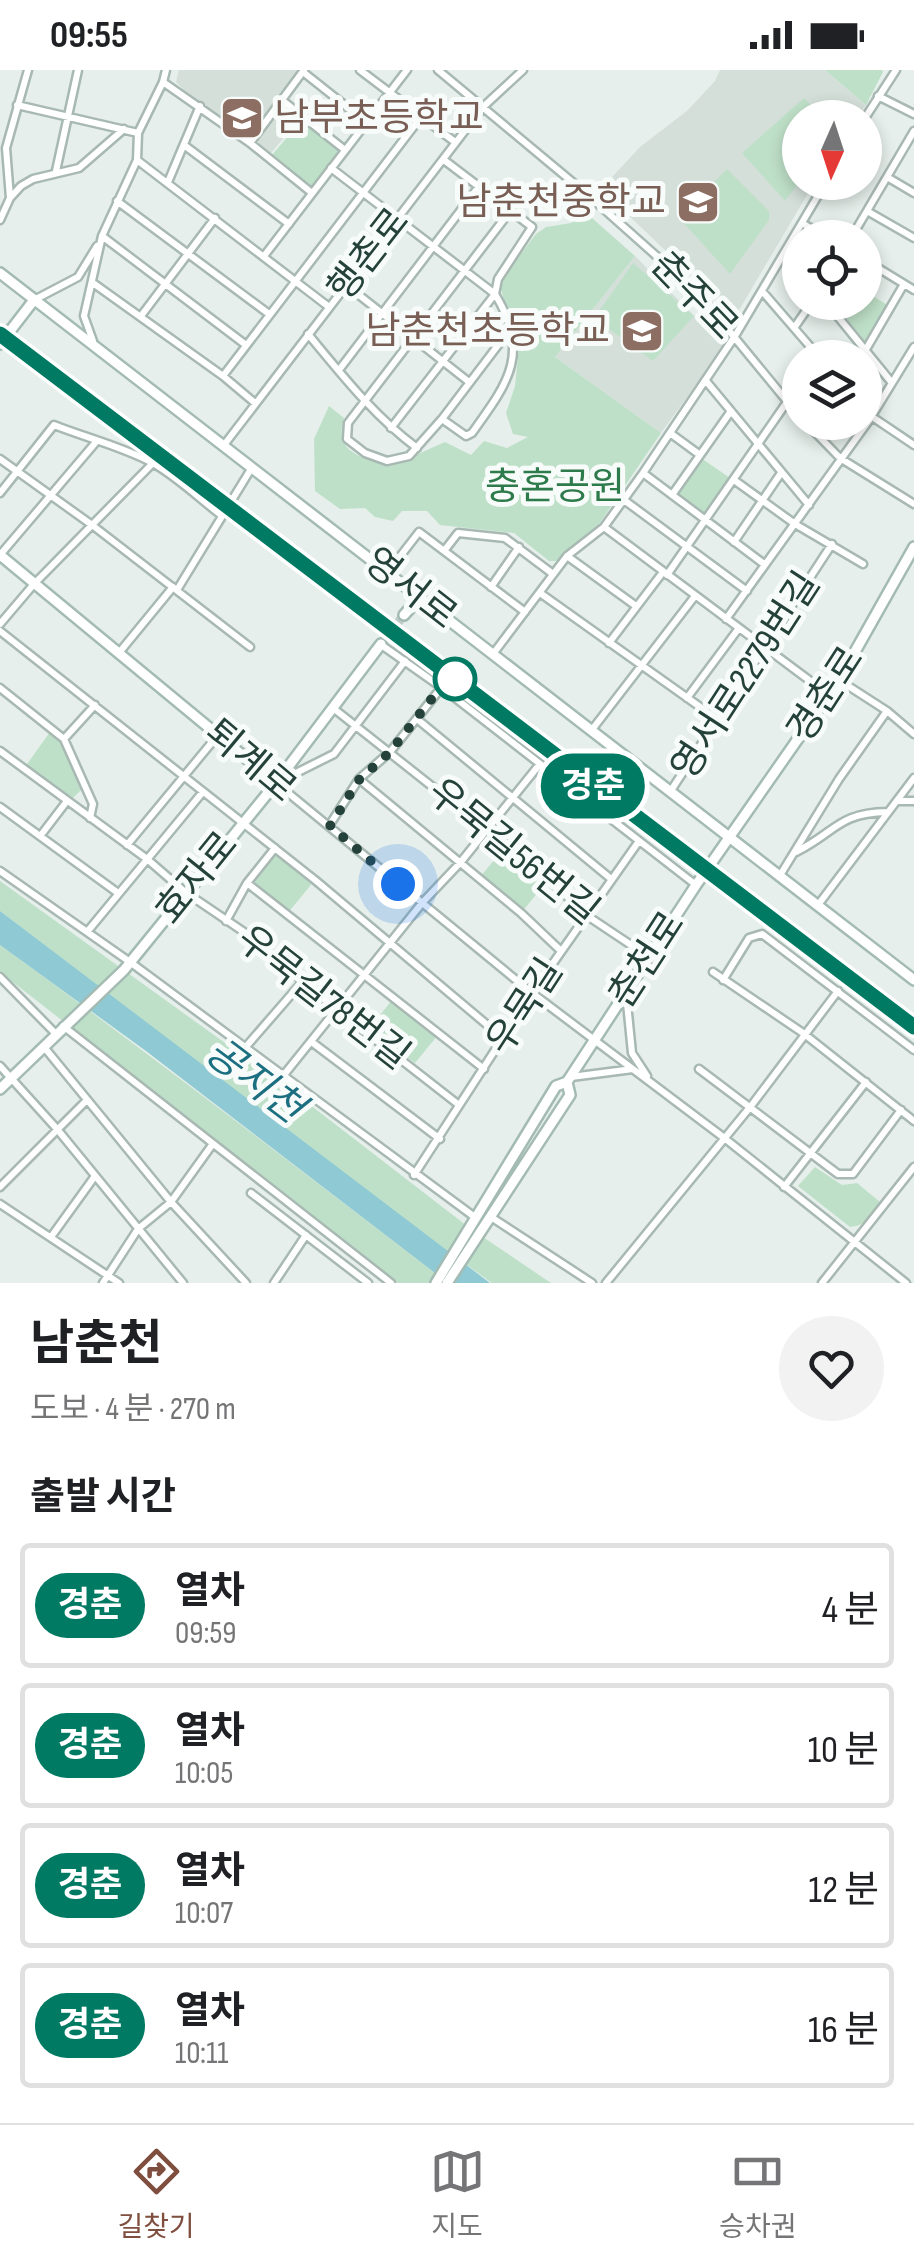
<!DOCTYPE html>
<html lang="ko">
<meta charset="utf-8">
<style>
body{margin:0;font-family:"Sofia Sans Condensed","Noto Sans KR",sans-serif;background:#f2f2f2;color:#202124;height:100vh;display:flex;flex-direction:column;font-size:38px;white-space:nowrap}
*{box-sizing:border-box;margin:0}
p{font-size:32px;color:#757577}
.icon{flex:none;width:55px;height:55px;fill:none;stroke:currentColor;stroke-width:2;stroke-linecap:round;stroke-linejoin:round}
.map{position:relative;height:1213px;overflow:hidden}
.details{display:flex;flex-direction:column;background:#fff;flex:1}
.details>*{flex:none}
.badge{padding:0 20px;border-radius:32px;font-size:35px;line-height:65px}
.needle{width:65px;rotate:183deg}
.tools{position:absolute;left:782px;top:30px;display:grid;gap:20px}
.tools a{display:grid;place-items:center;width:100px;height:100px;border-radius:50%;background:#fff;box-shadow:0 5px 15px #0003;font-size:50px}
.you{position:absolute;width:50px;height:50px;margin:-25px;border:8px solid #fff;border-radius:50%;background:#1a73e8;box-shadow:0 0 0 15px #1a73e833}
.map>.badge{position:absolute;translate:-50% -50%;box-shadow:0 0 0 5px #fff}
h2{padding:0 30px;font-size:38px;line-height:90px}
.round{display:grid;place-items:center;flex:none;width:105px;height:105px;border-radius:52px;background:#f2f2f2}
.overview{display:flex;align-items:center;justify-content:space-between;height:170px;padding:0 30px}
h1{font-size:48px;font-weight:700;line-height:75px}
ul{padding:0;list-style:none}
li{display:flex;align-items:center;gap:30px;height:125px;margin:0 20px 15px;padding:0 10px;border:5px solid #e0e0e0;border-radius:10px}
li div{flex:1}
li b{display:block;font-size:38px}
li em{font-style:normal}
li .badge{min-width:110px;font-weight:700;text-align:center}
.status{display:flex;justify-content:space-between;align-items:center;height:70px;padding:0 50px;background:#fff;direction:ltr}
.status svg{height:28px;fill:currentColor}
.tabs{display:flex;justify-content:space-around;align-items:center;height:140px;border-top:2px solid #e0e0e0;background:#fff;font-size:28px;color:#757577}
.tabs a{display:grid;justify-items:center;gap:5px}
.tabs .selected{color:#7f4e3f}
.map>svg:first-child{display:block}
</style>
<div class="status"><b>09:55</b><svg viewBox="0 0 49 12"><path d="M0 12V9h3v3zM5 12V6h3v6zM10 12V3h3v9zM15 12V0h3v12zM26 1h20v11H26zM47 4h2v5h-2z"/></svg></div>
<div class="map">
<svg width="914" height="1213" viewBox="0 0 914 1213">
<rect width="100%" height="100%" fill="#e6efeb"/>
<path fill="#d4dfda" d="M 179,0 L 298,0 L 249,67 L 194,30 L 176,12 Z
M 720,0 L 825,0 L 866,35 L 857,47 L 800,48 L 800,112 L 814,113 L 735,247 L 601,119 L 640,77 L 688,40 L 715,11 Z
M 283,37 L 299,50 L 270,84 L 257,73 Z
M 635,186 L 724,276 L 661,363 L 555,287 Z"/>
<path fill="#bfe0c8" d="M 825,0 L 882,0 L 883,2 L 866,35 Z
M 804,28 L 823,47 L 800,48 L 800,111 L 785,131 L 742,83 Z
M 303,49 L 337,78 L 338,84 L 313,117 L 271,86 Z
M 727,99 L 769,141 L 769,150 L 730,204 L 679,148 Z
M 584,141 L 635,186 L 555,287 L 661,363 L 599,454 L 556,491 L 549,491 L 514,463 L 440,455 L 427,441 L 402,441 L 393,451 L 375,447 L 365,438 L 340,439 L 315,421 L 314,369 L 329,336 L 344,348 C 340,363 340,374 354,383 C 386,403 413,386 445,372 L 471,385 L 484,371 L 507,378 L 528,367 L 513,364 L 506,343 L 515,316 L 520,267 L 504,230 L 501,219 L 504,206 L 536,164 L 546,157 L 571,153 Z
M 633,193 L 694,246 L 653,291 L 594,248 Z
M 865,221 L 889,236 L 865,272 L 832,233 L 865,232 Z
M 701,388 L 730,408 L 704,446 L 676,426 Z
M 50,662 L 61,669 L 81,720 L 70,731 L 25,697 Z
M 507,775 L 549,809 L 521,843 L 479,808 Z
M 275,778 L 315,810 L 287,844 L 248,813 Z
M 0,811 L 296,1024 L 471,1159 L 551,1213 L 492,1213 L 393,1142 L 0,841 Z
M 0,875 C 151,985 299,1099 448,1213 L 398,1213 L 0,902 Z
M 392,930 L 438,965 L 415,993 L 369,959 Z
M 815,1097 L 842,1115 L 857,1113 L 880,1132 C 871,1146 867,1155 850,1157 L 798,1116 Z"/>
<path fill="#8ec9d4" d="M 0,841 L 490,1213 L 448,1213 L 146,981 L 0,875 Z"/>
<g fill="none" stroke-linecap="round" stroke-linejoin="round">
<path stroke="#bfccc8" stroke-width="9" stroke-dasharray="9 4.5" stroke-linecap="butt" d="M 381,574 L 404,545"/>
<g stroke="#a8b8b2" stroke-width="11">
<path id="street" d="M 360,0 L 455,72
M 438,0 L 588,125 L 698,223 L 800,347
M 303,2 L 366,52
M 163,12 L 250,73 L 312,123
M 878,26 L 914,44
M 282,30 L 345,80
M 17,35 L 138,63
M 865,48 L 896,0
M 250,73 L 304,0
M 184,75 L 289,154
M 137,90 L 329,237
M 331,98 L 495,224
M 56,101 L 78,0
M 887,107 L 914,123
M 168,112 L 200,36
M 10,128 L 21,116 L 33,109 L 79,98 L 124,59
M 117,131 L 269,244
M 511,140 L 348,353 L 347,369 L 365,383 L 387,391 L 409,386 L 442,349 L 502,270 L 513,267
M 867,141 L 914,168
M 0,150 L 10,128 L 6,78 L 28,0
M 802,153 L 827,168
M 102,166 L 246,275
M 851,168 L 914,61
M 264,186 L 407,0
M 865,190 L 914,220
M 93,213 L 223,306 L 255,333
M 345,214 L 469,312
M 762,221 L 820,288
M 34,230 L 78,207 L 97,176
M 826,232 L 892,313
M 141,246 L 215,148
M 794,258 L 812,232
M 308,264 C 342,305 374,346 417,378
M 93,271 L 84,246 L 102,166 L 137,90 L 138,63 L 163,12 L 166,0
M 865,281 L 904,214
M 339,300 L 480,115
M 223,306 L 421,47
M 706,311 L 809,435
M 865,342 L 914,375
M 442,349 L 466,366 L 472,363 C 508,313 531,284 495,224 L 498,209 L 532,157 L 444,90
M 805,352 L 840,388 L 914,434
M 391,358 L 495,224
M 670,363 L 700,385
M 224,375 L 483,37 L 523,0
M 0,389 L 92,455 L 250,577
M 643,403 L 764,494
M 734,410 L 795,454 L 863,494
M 0,423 L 54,355 C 87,368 120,376 151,392 C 176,406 199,428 221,445
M 672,425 L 731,341
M 624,430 L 747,521
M 604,457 L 829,625
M 734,472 L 781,403
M 444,481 L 458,463 L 505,468 L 553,504
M 0,485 L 96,372
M 567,486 L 636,536
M 388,502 L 419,462 L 525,542
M 667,505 L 787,332
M 491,517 L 519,477
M 177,520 L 251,399
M 540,523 L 717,649
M 726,549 L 870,349 L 914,277
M 0,554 L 34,514 L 153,393
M 0,561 L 315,810 L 504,969
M 609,573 L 663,502
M 380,574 L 441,617 L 696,815
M 118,584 L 173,517
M 493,584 L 567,486 L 604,457 L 643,403 L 735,266 L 826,112
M 405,591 L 334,684 L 276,713 L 532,923 L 723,1067 L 906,1213
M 839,610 L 887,641 L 914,664
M 0,618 L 64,669 L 93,734 L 90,748
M 687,628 L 739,558
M 333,638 L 549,809 L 586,845 L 649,887
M 417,649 L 610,808
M 591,661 L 695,526
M 64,669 L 95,635
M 0,681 L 147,789 L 185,822 L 244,862 L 336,939 L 459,1035
M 359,709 L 521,843 L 561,881
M 670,722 L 832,474
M 897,731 L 914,731
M 0,737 L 118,823
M 329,756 L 359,709 L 390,682 L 441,618
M 41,765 L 67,731
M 127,775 L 218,665
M 796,782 C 836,762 838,743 887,742
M 0,801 L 130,892 L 476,1148
M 779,807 L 839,709 L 887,641
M 247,813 L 484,999
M 818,835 L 914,708
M 226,851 L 247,813 L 275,778
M 87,862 L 202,723
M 713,902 L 803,963 L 914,1051
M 0,907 L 56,964
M 723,910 L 749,868 L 762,864 L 914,980
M 626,923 L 632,983 L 647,1006
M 63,956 L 391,1213
M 313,973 L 440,1069
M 44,977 L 171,1132 L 246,1213
M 244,979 L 303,911
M 0,996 L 57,1059 L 183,1213
M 699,999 L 838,1104 L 853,1104 L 901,1040
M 283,1006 L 422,833 L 460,793 L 539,695
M 571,1007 L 633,999
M 414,1105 L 532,923 L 639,771
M 0,1117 L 87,1030
M 784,1117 L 866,1012
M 251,1123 L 368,1213
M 0,1134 L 119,1213
M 491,1147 L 592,1213
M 51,1167 L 95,1106
M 103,1213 L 138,1159 L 171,1132 L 212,1075
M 274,1213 L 306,1165
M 606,1213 L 751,1036 L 838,921
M 822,1213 L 914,1097"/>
</g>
<g stroke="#a4bbb3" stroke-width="14">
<path id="secondary" d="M 0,203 L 914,910
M 0,274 L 34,230
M 0,485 L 276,713
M 404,545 L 421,526
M 0,1019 L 124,900 L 276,713 L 381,574
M 436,1213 L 556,1016 L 567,1012 L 696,815 L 839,610 L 914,477
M 447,1213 L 570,1025 L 567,1012"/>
</g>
<use href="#street" stroke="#fff" stroke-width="6"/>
<use href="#secondary" stroke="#fff" stroke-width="9"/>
<g stroke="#5f7d75" stroke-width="6">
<path id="rail" d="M 0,264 L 914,957"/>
</g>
<use href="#rail" stroke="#f7fbf9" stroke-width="2.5" stroke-dasharray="8" stroke-linecap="butt"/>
</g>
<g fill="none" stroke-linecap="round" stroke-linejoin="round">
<g stroke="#fff" stroke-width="22">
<path id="line" d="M 0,264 L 914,957"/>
</g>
<use href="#line" stroke="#007a62" stroke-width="15"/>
<path stroke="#24423a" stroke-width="10" stroke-dasharray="0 18" d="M 398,814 L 330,756 L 359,710 L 390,682 L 441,617 L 455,609"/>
</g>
<defs>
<g id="school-square" transform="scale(2.25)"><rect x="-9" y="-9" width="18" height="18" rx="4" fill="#8d6e63" stroke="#f7fbf9"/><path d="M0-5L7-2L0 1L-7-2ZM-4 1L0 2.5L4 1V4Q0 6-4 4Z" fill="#fff"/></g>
</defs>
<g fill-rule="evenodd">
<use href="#school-square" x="242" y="48"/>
<use href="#school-square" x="698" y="132"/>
<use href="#school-square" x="642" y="261"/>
</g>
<circle fill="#fff" stroke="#007a62" stroke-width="5" cx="455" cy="609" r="20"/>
<g text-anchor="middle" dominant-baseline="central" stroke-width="10" stroke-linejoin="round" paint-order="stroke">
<g font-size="38" fill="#785e54" stroke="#f7fbf9" text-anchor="end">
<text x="274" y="48" text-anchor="start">남부초등학교</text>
<text x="666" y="132">남춘천중학교</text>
<text x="610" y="261">남춘천초등학교</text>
</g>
<g font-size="38" fill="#24423a" stroke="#f7fbf9">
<text transform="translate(369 185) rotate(-52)">행촌로</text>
<text transform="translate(694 226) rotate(46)">춘주로</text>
<text transform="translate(410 519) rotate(38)">영서로</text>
<text transform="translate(746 606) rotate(-57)">영서로2279번길</text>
<text transform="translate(826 625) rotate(-57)">경춘로</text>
<text transform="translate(250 691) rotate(40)">퇴계로</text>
<text transform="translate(513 782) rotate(39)">우묵길56번길</text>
<text transform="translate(197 808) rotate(-51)">효자로</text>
<text transform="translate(647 890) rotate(-57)">춘천로</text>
<text transform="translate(323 928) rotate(38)">우묵길78번길</text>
<text transform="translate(525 937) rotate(-57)">우묵길</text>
</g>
<g font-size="38" fill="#2d7a4b" stroke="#f7fbf9">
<text x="555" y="417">충혼공원</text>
</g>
<g font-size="40" font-style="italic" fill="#1c6f80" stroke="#f7fbf9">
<text transform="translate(254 1011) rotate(37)">공지천</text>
</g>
</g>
</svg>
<div class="tools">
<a><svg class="needle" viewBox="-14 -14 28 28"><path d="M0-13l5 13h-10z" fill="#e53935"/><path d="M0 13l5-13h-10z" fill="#757577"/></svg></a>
<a><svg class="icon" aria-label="locate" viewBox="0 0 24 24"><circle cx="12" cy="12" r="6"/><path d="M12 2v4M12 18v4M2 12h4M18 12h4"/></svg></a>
<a><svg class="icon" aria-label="layers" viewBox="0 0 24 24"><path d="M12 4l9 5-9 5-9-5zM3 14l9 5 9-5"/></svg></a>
</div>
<div class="you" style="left:398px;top:814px"></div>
<b class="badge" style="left:593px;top:716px;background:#007a62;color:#fff">경춘</b>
</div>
<section class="details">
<div class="overview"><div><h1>남춘천</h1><p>도보 · 4 분 · 270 m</p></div><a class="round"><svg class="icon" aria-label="heart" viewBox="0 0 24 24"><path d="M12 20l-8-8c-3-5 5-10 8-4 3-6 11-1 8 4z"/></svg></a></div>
<h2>출발 시간</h2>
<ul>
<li><span class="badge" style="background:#007a62;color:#fff">경춘</span><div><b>열차</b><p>09:59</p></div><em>4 분</em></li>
<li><span class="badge" style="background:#007a62;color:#fff">경춘</span><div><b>열차</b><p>10:05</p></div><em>10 분</em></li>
<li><span class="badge" style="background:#007a62;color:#fff">경춘</span><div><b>열차</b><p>10:07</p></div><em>12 분</em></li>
<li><span class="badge" style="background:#007a62;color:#fff">경춘</span><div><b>열차</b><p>10:11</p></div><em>16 분</em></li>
</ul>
</section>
<nav class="tabs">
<a class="selected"><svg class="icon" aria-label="directions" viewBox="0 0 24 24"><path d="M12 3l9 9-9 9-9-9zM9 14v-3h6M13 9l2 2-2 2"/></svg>길찾기</a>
<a><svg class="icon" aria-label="map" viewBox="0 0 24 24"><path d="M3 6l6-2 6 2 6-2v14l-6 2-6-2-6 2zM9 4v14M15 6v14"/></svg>지도</a>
<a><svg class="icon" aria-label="tickets" viewBox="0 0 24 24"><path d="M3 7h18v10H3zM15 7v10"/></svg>승차권</a>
</nav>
